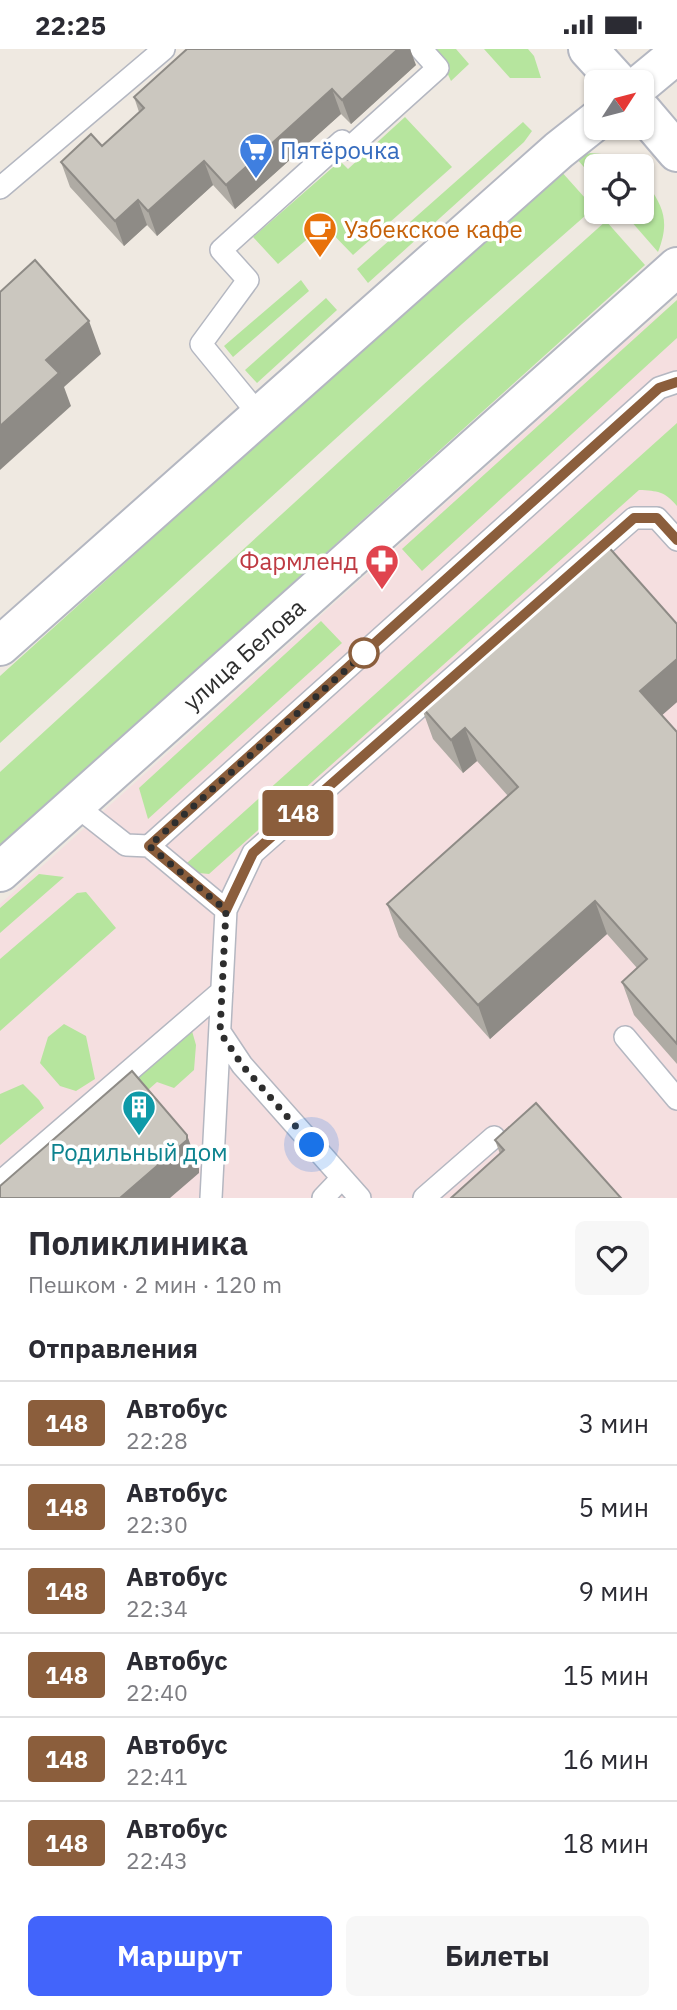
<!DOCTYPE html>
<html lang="ru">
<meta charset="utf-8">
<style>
body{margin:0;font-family:"IBM Plex Sans",sans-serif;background:#f7f7f7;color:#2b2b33;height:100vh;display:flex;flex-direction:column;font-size:26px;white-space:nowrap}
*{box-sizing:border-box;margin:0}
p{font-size:23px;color:#7c7c81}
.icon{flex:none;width:38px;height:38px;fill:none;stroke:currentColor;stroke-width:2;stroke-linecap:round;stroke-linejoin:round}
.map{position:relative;height:1149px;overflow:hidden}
.drawer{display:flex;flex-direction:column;background:#fff;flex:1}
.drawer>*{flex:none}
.badge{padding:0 14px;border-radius:5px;font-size:24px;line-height:46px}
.needle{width:46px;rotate:54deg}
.fabs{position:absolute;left:584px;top:21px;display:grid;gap:14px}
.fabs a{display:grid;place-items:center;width:70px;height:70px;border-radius:10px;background:#fff;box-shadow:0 2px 5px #0004;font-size:35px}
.you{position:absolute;width:35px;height:35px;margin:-18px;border:5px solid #fff;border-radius:50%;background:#1a73e8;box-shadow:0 0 0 10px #1a73e833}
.map>.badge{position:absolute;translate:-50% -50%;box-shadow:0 0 0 4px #fff}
h2{padding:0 28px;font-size:26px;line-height:63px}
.round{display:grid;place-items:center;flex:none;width:74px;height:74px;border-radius:10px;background:#f7f7f7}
.summary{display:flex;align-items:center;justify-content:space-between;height:119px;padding:0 28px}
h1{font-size:33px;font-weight:800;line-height:52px}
.cta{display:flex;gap:14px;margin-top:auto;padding:14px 28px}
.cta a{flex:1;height:80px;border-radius:10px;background:#4264fb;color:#fff;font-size:28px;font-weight:800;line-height:80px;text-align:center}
.cta a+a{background:#f7f7f7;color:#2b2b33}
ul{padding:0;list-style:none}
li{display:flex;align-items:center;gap:21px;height:84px;padding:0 28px;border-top:2px solid #e1e1e2}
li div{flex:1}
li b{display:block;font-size:26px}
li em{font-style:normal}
li .badge{min-width:77px;font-weight:700;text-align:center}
.status{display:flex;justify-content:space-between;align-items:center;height:49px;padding:0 35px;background:#fff;direction:ltr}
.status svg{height:19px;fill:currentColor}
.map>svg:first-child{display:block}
</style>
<div class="status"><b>22:25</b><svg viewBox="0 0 49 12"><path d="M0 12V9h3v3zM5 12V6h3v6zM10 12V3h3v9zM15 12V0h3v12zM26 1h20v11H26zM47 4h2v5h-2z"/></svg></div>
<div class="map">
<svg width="677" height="1149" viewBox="0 0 677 1149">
<rect width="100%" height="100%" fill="#efe9e1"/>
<path fill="#f5dfe0" d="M 677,252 L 677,1149 L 0,1149 L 0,855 L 625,293 Z"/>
<path fill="#b6e59e" d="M 429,0 L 456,0 L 469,15 L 451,32 L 443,15 Z
M 484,0 L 528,0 L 534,7 L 541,29 L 510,29 Z
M 405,68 L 452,118 L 353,206 L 324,176 L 278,215 L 253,188 L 340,112 L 348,120 Z
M 523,73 L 532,82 L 524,93 L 368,234 L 357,220 Z
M 590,104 C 606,105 618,107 630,117 L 597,117 L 597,133 L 576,109 Z
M 560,121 L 594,159 L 462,275 L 0,694 L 0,627 Z
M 648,136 C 665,160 669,175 658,203 L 623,163 L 642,163 L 642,141 Z
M 606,172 L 645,216 L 0,798 L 0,723 L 423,336 Z
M 301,231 L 309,242 L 233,308 L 224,297 Z
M 326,249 L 337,261 L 257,334 L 245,321 Z
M 677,251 L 677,289 L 422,522 L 402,500 Z
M 677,374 L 677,457 C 664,442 658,442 639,441 L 209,825 L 178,822 Z
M 321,572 L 342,594 L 148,770 L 139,739 Z
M 39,825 L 64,828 L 0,884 L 0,859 Z
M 86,843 L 116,879 L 0,982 L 0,910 L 77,844 Z
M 64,975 L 86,987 L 95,1030 L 76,1042 L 60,1037 L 40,1014 L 48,988 Z
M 192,982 L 196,996 L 194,1021 L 174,1039 L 157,1033 L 26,1149 L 0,1145 Z
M 23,1035 L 39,1051 L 44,1059 L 0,1096 L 0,1045 Z"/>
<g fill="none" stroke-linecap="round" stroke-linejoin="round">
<g stroke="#b4b7c1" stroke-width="24">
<path id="lane" d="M 0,139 L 164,0
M 260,367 L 201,295 L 248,231 L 221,201 L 342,92 L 348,100 L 438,19 L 421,0
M 75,756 L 126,796 L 149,797 L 226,861 L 211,1149
M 149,797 L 659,339 L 677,333
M 226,861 L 253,804 L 634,469 L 657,469 L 677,491
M 220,983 L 242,1016 L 360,1149
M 625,988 L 677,1050
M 0,1133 L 222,942
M 323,1149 L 342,1129
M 424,1149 L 494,1088"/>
</g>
<g stroke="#b4b7c1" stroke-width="42">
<g id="secondary">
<path d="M 588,0 L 618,33"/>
<path d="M 642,34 L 677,5"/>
<path d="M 642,62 L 677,103"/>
<path d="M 0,597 L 559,101 L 597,71"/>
<path id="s1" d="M 0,823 L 677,218"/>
</g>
</g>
<use href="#lane" stroke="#fff" stroke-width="21"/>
<use href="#secondary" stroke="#fff" stroke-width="38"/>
</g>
<path fill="#afaba4" d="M 416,16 L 351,75 L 341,65 L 235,160 L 213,136 L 157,187 L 147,176 L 124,197 L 70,138 L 61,113 L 102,97 L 139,63 L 134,48 Z
M 677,575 L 677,653 L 662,666 L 677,683 L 677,1015 L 634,966 L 622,933 L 637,919 L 607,885 L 490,990 L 399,888 L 387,855 L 508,747 L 477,712 L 463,724 L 433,690 L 421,657 Z
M 495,1091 L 621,1149 L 500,1105 Z"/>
<path fill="#8e8b86" d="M 398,0 L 410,0 L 416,16 L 351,75 L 342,51 Z
M 332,40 L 341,65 L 235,160 L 226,136 Z
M 204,112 L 213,136 L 157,187 L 148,162 Z
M 138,151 L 147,176 L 124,197 L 115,172 Z
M 89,272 L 101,305 L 64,338 L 71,357 L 0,421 L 0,377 L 46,311 Z
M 677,610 L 677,653 L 652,675 L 640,642 Z
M 465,679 L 477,712 L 463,724 L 451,691 Z
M 595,852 L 607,885 L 490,990 L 478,956 Z
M 187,1086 L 199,1119 L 199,1124 L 170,1149 L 120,1149 Z"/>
<path fill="#cbc7bf" stroke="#8e8b86" stroke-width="2" d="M 187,0 L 398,0 L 342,51 L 332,40 L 226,136 L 204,112 L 148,162 L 138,151 L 115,172 L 61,113 L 91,85 L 102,97 L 144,59 L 134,48 Z
M 35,211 L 89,272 L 46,311 L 59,324 L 0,377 L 0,243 Z
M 605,494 L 677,575 L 677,610 L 640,642 L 677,683 L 677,995 L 622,933 L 647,910 L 595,852 L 478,956 L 387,855 L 518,738 L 465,679 L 451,691 L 421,657 Z
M 132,1022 L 187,1086 L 187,1091 L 120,1149 L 0,1149 L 0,1137 Z
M 536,1054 L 621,1149 L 451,1149 L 504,1101 L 495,1091 Z"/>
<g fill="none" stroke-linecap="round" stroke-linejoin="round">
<g stroke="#fff" stroke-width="16">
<path id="line" d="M 677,333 L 659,339 L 149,797 L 226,861 L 253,804 L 634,469 L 657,469 L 677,491"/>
</g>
<use href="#line" stroke="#8b5e3c" stroke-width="10"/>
<path stroke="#2e2e2e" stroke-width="7" stroke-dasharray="0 12.6" d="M 312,1096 L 242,1016 L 220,983 L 226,861 L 149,797 L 368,601 L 364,604"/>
</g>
<defs>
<g id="supermarket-pin" transform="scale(1.75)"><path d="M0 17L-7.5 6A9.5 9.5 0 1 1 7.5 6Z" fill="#3f7fe0" stroke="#fff"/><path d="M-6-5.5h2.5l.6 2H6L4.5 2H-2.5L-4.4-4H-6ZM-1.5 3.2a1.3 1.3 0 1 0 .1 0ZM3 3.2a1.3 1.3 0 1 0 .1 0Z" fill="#fff"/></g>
<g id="cafe-pin" transform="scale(1.75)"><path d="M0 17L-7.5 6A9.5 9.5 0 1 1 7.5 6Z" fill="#e8710a" stroke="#fff"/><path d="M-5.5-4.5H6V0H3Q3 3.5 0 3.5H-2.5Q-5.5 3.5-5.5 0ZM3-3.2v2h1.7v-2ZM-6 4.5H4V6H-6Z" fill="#fff"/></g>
<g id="pharmacy-pin" transform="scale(1.75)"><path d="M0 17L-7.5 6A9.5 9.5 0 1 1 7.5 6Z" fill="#e0444e" stroke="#fff"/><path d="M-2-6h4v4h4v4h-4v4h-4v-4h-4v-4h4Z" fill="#fff"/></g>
<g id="building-pin" transform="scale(1.75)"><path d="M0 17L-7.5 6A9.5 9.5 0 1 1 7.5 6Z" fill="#0f9aa8" stroke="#fff"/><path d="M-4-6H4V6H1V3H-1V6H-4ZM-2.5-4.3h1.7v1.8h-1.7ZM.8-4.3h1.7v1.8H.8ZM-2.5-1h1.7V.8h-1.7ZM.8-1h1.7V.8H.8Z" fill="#fff"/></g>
</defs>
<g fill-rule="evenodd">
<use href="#supermarket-pin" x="256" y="101"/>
<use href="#cafe-pin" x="320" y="180"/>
<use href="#pharmacy-pin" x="382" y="512"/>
<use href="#building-pin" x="139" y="1058"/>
</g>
<circle fill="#fff" stroke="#8b5e3c" stroke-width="3.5" cx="364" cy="604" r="14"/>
<g text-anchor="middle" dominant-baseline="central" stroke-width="7" stroke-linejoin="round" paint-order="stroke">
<g font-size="24" fill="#366cbe" stroke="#fff" text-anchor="start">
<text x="280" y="101">Пятёрочка</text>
</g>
<g font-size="24" fill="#c56008" stroke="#fff" text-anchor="start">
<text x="344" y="180">Узбекское кафе</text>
</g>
<g font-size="24" fill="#be3a42" stroke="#fff" text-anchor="end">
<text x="358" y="512">Фармленд</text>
</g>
<g font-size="24" fill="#2e2e2e" stroke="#fff">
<text stroke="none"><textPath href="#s1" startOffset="327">улица Белова</textPath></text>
</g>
<g font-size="24" fill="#0d838f" stroke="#fff">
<text x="139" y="1103">Родильный дом</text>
</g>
</g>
</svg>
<div class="fabs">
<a><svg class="needle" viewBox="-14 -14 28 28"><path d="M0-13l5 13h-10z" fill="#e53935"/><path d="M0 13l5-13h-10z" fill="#7c7c81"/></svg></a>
<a><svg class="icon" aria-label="locate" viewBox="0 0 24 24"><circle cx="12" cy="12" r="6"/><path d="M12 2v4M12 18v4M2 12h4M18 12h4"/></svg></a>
</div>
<div class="you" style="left:312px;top:1096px"></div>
<b class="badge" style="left:298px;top:764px;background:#8b5e3c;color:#fff">148</b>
</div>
<section class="drawer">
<div class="summary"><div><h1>Поликлиника</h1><p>Пешком · 2 мин · 120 m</p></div><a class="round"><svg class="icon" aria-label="heart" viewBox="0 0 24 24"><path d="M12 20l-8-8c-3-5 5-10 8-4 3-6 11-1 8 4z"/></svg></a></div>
<h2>Отправления</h2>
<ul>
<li><span class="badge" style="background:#8b5e3c;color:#fff">148</span><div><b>Автобус</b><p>22:28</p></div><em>3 мин</em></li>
<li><span class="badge" style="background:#8b5e3c;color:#fff">148</span><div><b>Автобус</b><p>22:30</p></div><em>5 мин</em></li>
<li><span class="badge" style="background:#8b5e3c;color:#fff">148</span><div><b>Автобус</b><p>22:34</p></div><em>9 мин</em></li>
<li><span class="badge" style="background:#8b5e3c;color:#fff">148</span><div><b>Автобус</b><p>22:40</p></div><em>15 мин</em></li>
<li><span class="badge" style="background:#8b5e3c;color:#fff">148</span><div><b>Автобус</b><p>22:41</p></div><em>16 мин</em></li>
<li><span class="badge" style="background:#8b5e3c;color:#fff">148</span><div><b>Автобус</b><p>22:43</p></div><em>18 мин</em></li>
</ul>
<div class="cta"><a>Маршрут</a><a>Билеты</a></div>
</section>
